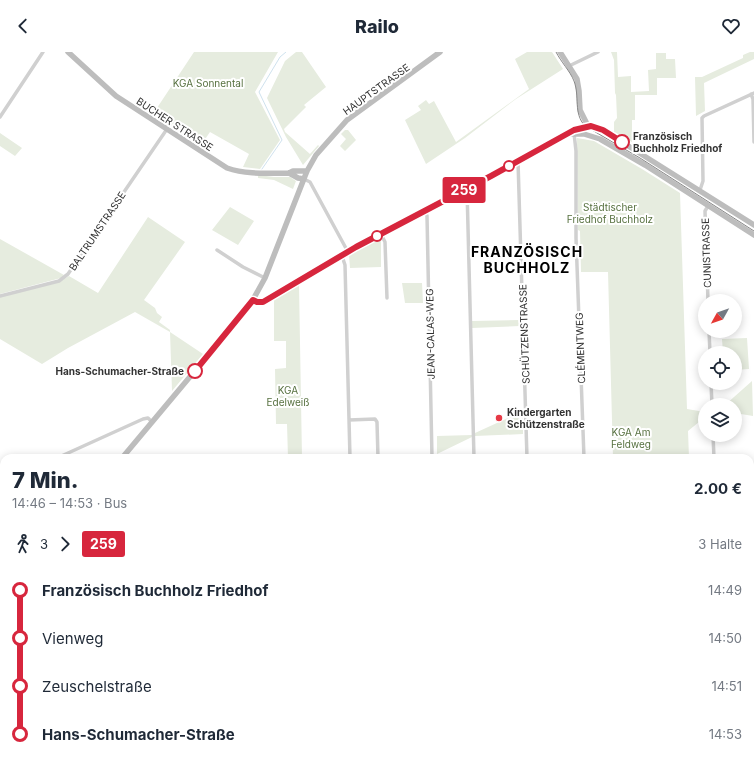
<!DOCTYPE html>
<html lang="de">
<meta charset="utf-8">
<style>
body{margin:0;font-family:Inter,sans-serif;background:#f6f6f7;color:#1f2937;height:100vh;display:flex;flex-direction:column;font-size:15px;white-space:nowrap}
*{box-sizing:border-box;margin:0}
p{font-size:13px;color:#747a83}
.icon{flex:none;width:22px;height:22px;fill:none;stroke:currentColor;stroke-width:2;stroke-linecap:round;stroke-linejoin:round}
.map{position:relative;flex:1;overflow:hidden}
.panel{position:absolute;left:0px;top:402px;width:754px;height:312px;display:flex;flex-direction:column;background:#fff;border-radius:12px 12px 0 0;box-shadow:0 2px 10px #0003}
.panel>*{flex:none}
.badge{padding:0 8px;border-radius:3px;font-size:14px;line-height:26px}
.needle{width:26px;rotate:230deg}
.fabs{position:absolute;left:698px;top:242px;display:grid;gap:8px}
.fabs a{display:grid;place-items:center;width:44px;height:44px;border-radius:50%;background:#fff;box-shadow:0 2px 10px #0003;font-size:20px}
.map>.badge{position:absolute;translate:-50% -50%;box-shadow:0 0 0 2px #fff}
.legs{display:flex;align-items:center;gap:6px;height:44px;padding:0 12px;font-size:13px}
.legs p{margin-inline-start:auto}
.summary{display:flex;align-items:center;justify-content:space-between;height:68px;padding:0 12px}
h1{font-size:22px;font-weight:800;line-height:30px}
ul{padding:0 12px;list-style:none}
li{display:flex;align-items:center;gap:14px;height:48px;font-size:15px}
li i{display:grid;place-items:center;width:6px;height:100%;margin:0 5px;background:currentColor}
li i::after{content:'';width:10px;height:10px;margin:-5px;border:3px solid;border-radius:50%;background:#fff}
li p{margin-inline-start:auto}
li:first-child i{background:linear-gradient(#0000 50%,currentColor 0)}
li:last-child i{background:linear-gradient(currentColor 50%,#0000 0)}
header{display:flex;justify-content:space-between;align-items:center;height:52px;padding:0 12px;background:#fff;font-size:18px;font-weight:800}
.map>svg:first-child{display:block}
</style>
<header><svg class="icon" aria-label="back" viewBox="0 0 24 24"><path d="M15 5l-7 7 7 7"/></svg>Railo<svg class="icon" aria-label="heart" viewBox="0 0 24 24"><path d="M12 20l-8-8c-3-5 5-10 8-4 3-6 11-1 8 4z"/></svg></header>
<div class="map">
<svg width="754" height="714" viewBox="0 0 754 714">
<rect width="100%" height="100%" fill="#fff"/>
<path fill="#e6ecdf" d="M 194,0 L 278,0 L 255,40 L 280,88 L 260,117 L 243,115 L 249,102 L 210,80 L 201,93 L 153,62 Z
M 296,0 L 302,0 L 326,35 L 304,53 L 306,55 L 284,77 L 285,80 L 310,102 L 318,93 L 319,94 L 303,113 L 286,85 L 267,46 L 285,9 Z
M 527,0 L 552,0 L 563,17 L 516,47 L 465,86 L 426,112 L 405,68 L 421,58 L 418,54 L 426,48 L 429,52 L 434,49 L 456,90 L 529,37 L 515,7 Z
M 611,0 L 617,0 L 618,25 L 631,24 L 631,40 L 649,39 L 648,18 L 656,17 L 656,1 L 666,1 L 666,7 L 675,7 L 676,26 L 657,26 L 657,43 L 635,43 L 635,68 L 632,68 L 632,90 L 614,80 L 614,70 L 617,66 L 616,43 L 615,41 L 614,8 Z
M 750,0 L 754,0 L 754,7 L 704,31 L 705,59 L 696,64 L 695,25 L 702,25 L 743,6 L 743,3 Z
M 345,78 L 348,78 L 356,88 L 345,99 L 340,94 L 346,87 L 341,82 Z
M 0,81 L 22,96 L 15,104 L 0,94 Z
M 577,86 L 594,89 L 642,117 L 680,141 L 687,357 L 705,360 L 705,365 L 688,379 L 689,406 L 613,406 L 608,220 L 581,220 L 580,179 L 578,178 Z
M 258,123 L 274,125 L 290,125 L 296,129 L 293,137 L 274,128 L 258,126 Z
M 230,155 L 254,169 L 238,193 L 212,178 Z
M 148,165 L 185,190 L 144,248 L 155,256 L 157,261 L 162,265 L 159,270 L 170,278 L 170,280 L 203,302 L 172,339 L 170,280 L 135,260 L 68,296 L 42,312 L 0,287 L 0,245 L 59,230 L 69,224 L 98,241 Z
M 0,187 L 64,223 L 61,226 L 0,242 Z
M 379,187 L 381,188 L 381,215 L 350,216 L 349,203 Z
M 402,231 L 422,231 L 423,251 L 405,251 Z
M 299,233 L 302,406 L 288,406 L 287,372 L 276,372 L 275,317 L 286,316 L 286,289 L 274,289 L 274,248 Z
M 520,268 L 520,274 L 472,276 L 472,269 Z
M 747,286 L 749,317 L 735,318 L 735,301 L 723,301 L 722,287 Z
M 752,329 L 753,364 L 735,361 L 735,353 L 725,353 Z
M 523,359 L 523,382 L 475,384 L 475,381 Z
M 472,383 L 472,385 L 437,402 L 437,384 Z
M 750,487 L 754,487 L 754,714 L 352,714 L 352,710 L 750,710 Z"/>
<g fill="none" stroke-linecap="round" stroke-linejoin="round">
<path stroke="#cfe2ee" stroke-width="1" d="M 262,117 L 282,88 L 259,40 L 280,5 L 286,0"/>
<path stroke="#d0d0d0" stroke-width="3.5" d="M 569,14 L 598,0
M 751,42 L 753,47 L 754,90
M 0,65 L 43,0
M 574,81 L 576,99 L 576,186 L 584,406
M 518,109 L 527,406
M 304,127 L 310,130 L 348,200
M 467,137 L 474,406
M 700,138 L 703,129 L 702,66 L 704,64 L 754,41
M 425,159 L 427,164 L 432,406
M 381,182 L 385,190 L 387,246
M 217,198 L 243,215 L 265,226
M 342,204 L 345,213 L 350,406
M 0,244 L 59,229 L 68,222 L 167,77
M 708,249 L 705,159 L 708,154
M 709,279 L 710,301
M 711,331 L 712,353
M 349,368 L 375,367 L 377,370 L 378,406
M 713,383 L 714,406
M 57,406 L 143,367 L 148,366 L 152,370
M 1,431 L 4,430
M 750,453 L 754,453
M 351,710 L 351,714"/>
<path stroke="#bdbdbd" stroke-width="5.5" d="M 68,0 L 116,44 L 227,116 C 247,123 269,121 289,121 L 293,119 L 307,119
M 560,0 L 577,27 L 579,39 L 580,58 L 588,74
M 566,82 L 584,82 L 600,87 L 645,113 L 754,183
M 289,121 L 298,126 L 304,127
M 253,248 L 257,250 L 263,250 L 348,200 L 491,124 L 574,78 C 595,70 604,79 622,90 L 754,173
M 122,406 L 250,253 L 265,226 L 307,119 L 316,103 L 347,68 L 440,0
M 0,546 L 4,542"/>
<path stroke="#888" stroke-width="1" d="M 556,0 C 561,10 570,19 574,29 C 580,45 573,61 585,74 L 640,106 L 754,179"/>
</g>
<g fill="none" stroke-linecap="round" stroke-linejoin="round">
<g stroke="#fff" stroke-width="9">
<path id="line-1" d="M 195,319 L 253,248 L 257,250 L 263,250 L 356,195 L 491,124 L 574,78 L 591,74 L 603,78 L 622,90"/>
</g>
<use href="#line-1" stroke="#d7263d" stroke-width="6"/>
</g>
<g fill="#fff" stroke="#d7263d" stroke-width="2">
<circle cx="622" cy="90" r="7"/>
<circle cx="509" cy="114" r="5"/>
<circle cx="377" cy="184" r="5"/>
<circle cx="195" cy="319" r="7"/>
</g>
<circle fill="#e63946" stroke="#fff" stroke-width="1.5" cx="499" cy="366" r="4"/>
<g text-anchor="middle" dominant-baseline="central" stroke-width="4" stroke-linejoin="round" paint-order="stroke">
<g font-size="10" fill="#56703f" stroke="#fff">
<text x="208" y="31">KGA Sonnental</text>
<text x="610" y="155">Städtischer<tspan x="610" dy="12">Friedhof Buchholz</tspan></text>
<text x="288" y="338">KGA<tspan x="288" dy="12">Edelweiß</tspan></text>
<text x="631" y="380">KGA Am<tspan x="631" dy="12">Feldweg</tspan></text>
</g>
<g font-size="10" fill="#333" stroke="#fff">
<text transform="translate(376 37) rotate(-36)">HAUPTSTRASSE</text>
<text transform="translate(175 72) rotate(33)">BUCHER STRASSE</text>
<text transform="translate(97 179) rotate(-56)">BALTRUMSTRASSE</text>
<text transform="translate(706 201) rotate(-92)">CUNISTRASSE</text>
<text transform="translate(430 282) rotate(-91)">JEAN-CALAS-WEG</text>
<text transform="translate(524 282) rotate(-92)">SCHÜTZENSTRASSE</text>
<text transform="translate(580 296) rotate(-92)">CLÉMENTWEG</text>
</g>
<g font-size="10" font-weight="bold" fill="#333" stroke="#fff" text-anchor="start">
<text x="633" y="84">Französisch<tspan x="633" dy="12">Buchholz Friedhof</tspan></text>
<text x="184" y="319" text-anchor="end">Hans-Schumacher-Straße</text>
</g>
<g font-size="10" font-weight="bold" fill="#333" stroke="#fff" text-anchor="start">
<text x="507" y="360">Kindergarten<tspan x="507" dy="12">Schützenstraße</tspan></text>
</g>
<g font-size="14" font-weight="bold" letter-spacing="1" fill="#000" stroke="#fff">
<text x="527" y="199">FRANZÖSISCH<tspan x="527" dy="16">BUCHHOLZ</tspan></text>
</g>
</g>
</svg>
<div class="fabs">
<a><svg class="needle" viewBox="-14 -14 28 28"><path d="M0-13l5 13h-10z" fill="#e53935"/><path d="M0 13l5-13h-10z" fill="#747a83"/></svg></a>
<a><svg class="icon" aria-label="locate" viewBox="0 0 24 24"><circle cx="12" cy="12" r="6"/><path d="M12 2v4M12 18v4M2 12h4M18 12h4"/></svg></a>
<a><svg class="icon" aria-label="layers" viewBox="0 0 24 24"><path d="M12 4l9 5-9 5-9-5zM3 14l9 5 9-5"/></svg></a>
</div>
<b class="badge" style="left:464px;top:138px;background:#d7263d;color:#fff">259</b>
<section class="panel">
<div class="summary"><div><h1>7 Min.</h1><p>14:46 – 14:53 · Bus</p></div><b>2.00 €</b></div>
<div class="legs"><svg class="icon" aria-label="walk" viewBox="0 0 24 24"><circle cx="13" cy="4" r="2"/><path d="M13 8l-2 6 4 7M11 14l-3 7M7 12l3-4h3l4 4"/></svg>3<svg class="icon" aria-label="forward" viewBox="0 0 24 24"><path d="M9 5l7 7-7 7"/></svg><b class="badge" style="background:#d7263d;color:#fff">259</b><p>3 Halte</p></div>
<ul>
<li><i style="color:#d7263d"></i><b>Französisch Buchholz Friedhof</b><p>14:49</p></li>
<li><i style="color:#d7263d"></i><span>Vienweg</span><p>14:50</p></li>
<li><i style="color:#d7263d"></i><span>Zeuschelstraße</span><p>14:51</p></li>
<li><i style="color:#d7263d"></i><b>Hans-Schumacher-Straße</b><p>14:53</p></li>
</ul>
</section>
</div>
